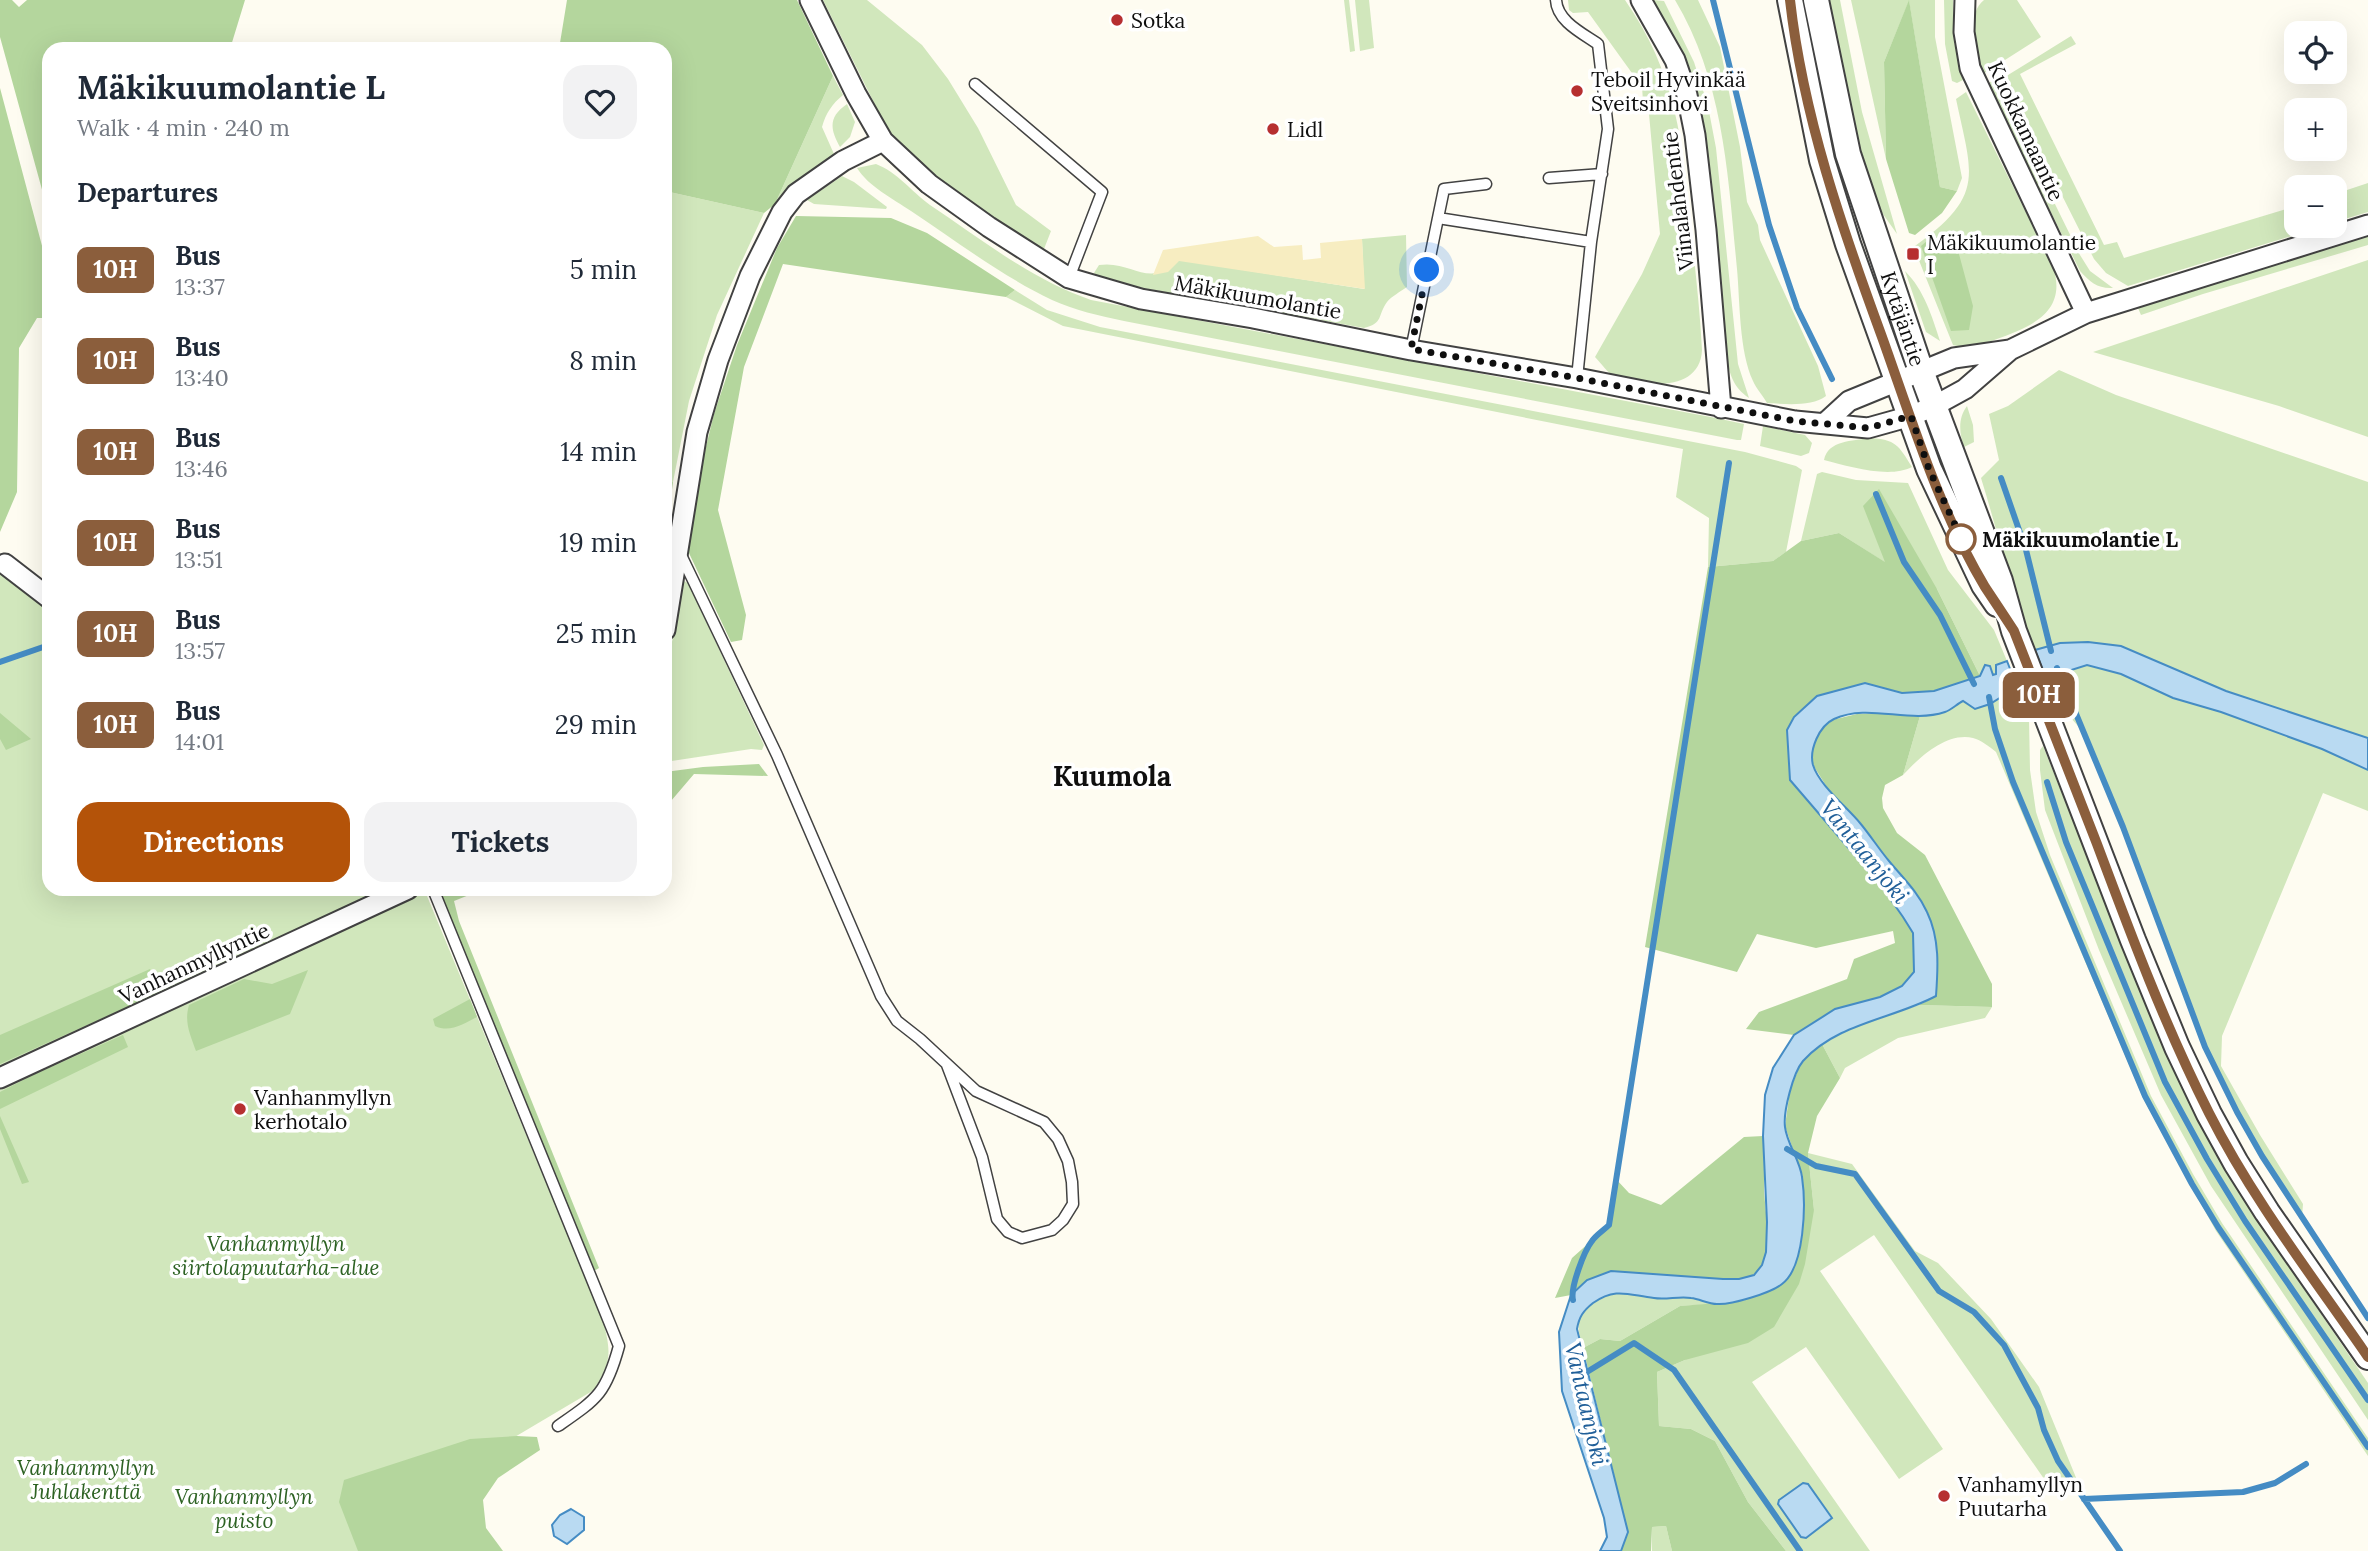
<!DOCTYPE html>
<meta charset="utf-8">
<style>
body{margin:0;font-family:Lora,serif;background:#f2f2f3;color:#1f2937;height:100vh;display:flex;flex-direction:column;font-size:26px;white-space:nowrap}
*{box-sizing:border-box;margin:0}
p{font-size:23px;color:#747a83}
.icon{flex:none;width:38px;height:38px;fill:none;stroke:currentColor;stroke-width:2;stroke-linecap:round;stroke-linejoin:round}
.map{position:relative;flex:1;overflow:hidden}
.panel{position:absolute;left:42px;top:42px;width:630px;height:854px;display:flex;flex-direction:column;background:#fff;border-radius:21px;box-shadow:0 7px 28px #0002}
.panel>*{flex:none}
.badge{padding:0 14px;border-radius:10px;font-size:24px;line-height:46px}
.fabs{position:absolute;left:2284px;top:21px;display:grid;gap:14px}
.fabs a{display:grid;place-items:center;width:63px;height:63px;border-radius:14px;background:#fff;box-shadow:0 7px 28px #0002;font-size:35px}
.you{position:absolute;width:35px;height:35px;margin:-18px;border:5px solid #fff;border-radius:50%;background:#1a73e8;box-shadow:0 0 0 10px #1a73e833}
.map>.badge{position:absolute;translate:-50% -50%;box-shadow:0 0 0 4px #fff}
h2{padding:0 35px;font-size:26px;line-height:63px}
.round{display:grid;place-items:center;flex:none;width:74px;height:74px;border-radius:21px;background:#f2f2f3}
.head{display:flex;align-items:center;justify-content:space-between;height:119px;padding:0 35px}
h1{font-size:33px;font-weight:700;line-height:52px}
.cta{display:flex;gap:14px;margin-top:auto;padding:14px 35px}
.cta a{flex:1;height:80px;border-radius:21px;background:#b45309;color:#fff;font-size:28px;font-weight:700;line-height:80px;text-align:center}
.cta a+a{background:#f2f2f3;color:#1f2937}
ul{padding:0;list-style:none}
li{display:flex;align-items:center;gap:21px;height:91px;padding:0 35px}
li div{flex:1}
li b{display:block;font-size:26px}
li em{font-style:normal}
li .badge{min-width:77px;font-weight:700;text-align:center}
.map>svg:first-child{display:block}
</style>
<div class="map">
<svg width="2368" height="1551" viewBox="0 0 2368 1551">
<rect width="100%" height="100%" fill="#fefcf1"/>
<path fill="#d1e7bc" d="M 823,0 L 867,0 L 922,45 L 948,79 L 978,128 L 1016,205 L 1051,231 L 1044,249 L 1038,250 C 984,214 924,180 886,127 Z
M 1344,0 L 1349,0 L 1355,51 L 1350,52 Z
M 1355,0 L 1369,0 L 1374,48 L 1360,51 Z
M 1568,0 L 1625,0 C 1676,73 1683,142 1691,228 C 1695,269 1700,309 1702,350 C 1700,393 1644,387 1615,376 C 1608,374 1601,363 1595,357 L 1642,274 L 1660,234 L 1649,114 L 1643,101 L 1642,87 L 1588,12 L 1573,13 L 1569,10 Z
M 1653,0 L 1664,1 L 1694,62 L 1708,106 L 1716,148 L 1738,364 L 1749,398 C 1733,387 1730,375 1726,356 C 1719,258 1715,139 1678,47 C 1671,31 1661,15 1653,0 Z
M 1675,0 L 1698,0 L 1720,47 L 1740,147 L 1747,202 L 1758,225 L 1760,240 L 1818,366 L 1826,396 C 1812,407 1784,404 1767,403 C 1763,396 1756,388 1753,381 C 1739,351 1740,302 1737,269 C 1728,176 1724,82 1675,0 Z
M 1827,0 L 1840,0 L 1862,112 L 1897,234 L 1878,207 L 1865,179 Z
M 1851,0 L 1935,0 L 1935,37 L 1962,178 L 1957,191 L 1940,187 L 1909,1 L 1884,62 L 1886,159 Z
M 1944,0 L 1953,0 L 1954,42 L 1963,80 L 1957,83 L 1952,81 L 1945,44 Z
M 1984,0 L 2017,0 L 2041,37 L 1983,74 C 1978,53 1964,16 1984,0 Z
M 2071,36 L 2076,44 L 2020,74 L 2104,245 L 2117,242 L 2124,258 L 2296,206 L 2296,226 L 2324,226 L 2128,286 L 2106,273 L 2094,259 L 2005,82 L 2008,75 Z
M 833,76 L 843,95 C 832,104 826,113 822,127 L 834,154 L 807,173 L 775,204 Z
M 1994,80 L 2080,255 L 2090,271 L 2113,288 C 2098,289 2090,282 2080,271 L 1987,84 Z
M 1966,92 L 2053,267 C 2068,312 2031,327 1997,339 C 1982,344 1968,349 1953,345 L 1916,253 L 1915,246 C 1986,195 1972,175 1956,99 Z
M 847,104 L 855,122 L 850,137 L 840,147 C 830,129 828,117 847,104 Z
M 876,164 C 897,172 911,191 930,205 C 981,239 1032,280 1091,300 L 1716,418 L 1744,424 L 1741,440 L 1737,440 L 1124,321 C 1100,316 1074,310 1052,300 C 1002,276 956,241 911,211 C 893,199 868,186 857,168 Z
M 842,176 L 854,182 L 887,207 L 886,209 L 814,204 L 807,200 Z
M 2368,183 L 2368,212 L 2335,222 L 2335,194 Z
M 665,191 L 764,213 L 717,315 L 689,401 L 673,482 L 665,484 Z
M 1406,235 L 1407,287 C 1400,292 1392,296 1387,302 C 1377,316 1384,323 1364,328 L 1115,283 L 1100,279 L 1094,273 L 1099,265 C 1133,260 1148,290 1179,260 L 1364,289 L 1362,239 Z
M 2368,236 L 2368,245 L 2203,294 L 2141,315 L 2138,308 L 2169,296 Z
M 2368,260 L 2368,437 L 2279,406 L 2093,352 Z
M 1905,271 C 1924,290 1932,316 1940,341 L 1926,332 Z
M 1015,290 L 1047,310 L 1100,327 L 1745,452 L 1796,466 L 1802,470 L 1786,552 L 1773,561 L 1708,567 L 1709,518 L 1676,497 L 1683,449 L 1063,326 L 1006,297 Z
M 2059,370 L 2116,395 L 2368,482 L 2368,738 L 2226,691 L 2121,646 L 2060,643 L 2035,650 C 2012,594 1999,536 1981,478 L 1999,460 L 1989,414 L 2008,406 Z
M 1967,406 L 1973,425 L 1974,442 L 1964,447 C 1959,432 1958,418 1967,406 Z
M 1763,426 L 1805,435 L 1812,443 L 1809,453 L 1801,456 L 1760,446 Z
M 1869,438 C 1896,439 1899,446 1912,467 C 1889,479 1848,466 1824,460 C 1828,440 1853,441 1869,438 Z
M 1822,472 L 1856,480 L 1908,483 L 1948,570 L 1994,630 L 2007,661 L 1996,665 L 1996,674 L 1980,676 L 1937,589 L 1886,563 L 1839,533 L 1801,541 L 1817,474 Z
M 0,573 L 49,610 L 49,889 L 421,889 L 427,896 L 603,1320 C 611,1353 612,1360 594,1390 L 427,1489 L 448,1551 L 0,1551 Z
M 684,581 L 688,583 L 764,745 L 762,750 L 751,749 L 665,762 L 665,674 L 675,628 L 681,585 Z
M 2087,665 L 2121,674 L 2173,698 L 2221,712 L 2322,749 L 2368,770 L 2368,811 L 2323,793 L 2222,1036 L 2221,1066 L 2260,1135 L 2303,1204 L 2302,1217 L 2237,1112 L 2205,1047 L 2123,827 L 2085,734 L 2055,700 L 2046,678 Z
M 2017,687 L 2029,718 L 2030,770 L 2036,812 L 2050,855 L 2151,1096 L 2193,1174 L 2222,1223 L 2368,1438 L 2368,1456 L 2216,1231 L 2144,1100 L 1996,752 C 1990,747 1981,740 1973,738 C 1946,732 1919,758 1903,775 L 1920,716 L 1946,712 L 1963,700 L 1975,709 L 1990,704 Z
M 2043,746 L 2164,1048 L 2199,1122 L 2262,1227 L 2368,1383 L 2368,1420 L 2211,1186 L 2161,1095 L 2099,950 L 2045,810 L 2040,770 L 2040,750 Z
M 1919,1005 L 1992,1007 L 1985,1018 L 1898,1038 L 1845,1068 L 1840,1078 L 1822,1044 L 1859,1025 Z
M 1808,1153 L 1852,1164 L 1915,1251 L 1938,1263 L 1991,1319 L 2039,1387 L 2077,1480 L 2049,1486 L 1874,1235 L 1820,1271 L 1943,1449 L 1899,1479 L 1806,1347 L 1752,1382 L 1870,1551 L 1786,1551 L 1748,1502 L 1715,1441 L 1691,1429 L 1659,1426 L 1657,1372 L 1685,1360 L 1814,1210 Z
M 1608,1293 L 1632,1294 L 1656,1298 L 1690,1297 L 1716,1304 L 1680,1306 L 1620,1341 L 1600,1339 L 1583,1348 C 1572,1315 1582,1311 1608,1293 Z
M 1666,1526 L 1672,1551 L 1652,1551 L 1652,1527 Z"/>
<path fill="#b4d69d" d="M 0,0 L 12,0 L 19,7 L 27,0 L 245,0 L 230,49 L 49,49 L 49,215 L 0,37 Z
M 567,0 L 797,0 L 833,76 L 775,204 L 764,213 L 665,191 L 665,49 L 559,49 Z
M 1909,0 L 1940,187 L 1957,191 L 1942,213 L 1915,235 L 1909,233 L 1886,159 L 1884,62 Z
M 0,88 L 49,272 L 49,318 L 37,318 L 19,348 L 17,492 L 0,532 Z
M 796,216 L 891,218 L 927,233 L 1015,290 L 1006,297 L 783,264 L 744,367 L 718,510 L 746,615 L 742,640 L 731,642 L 688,551 L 700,471 L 714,414 L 737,345 L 777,248 Z
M 1933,236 L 1956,243 L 1973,306 L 1969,330 L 1951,331 L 1921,246 Z
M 673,482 L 665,544 L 665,484 Z
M 1879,489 L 1937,589 L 1980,676 L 1934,691 L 1902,693 L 1865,683 L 1787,730 L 1790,780 L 1882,887 L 1903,917 L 1913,933 L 1914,972 L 1902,986 L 1880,997 L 1835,1009 L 1794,1035 L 1746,1029 L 1759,1012 L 1847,979 L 1854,959 L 1895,943 L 1893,931 L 1816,948 L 1757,934 L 1737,972 L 1645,947 L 1708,567 L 1773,561 L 1801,541 L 1839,533 L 1885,562 L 1863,506 Z
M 0,713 L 31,739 L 6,750 L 0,739 Z
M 1888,713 L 1920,716 L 1903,775 L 1885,785 L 1882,798 L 1883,808 L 1897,833 L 1925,855 L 1992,984 L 1992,1007 L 1919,1005 L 1936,996 L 1937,943 L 1915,891 L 1888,860 L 1860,822 L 1830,792 L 1813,765 L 1813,746 L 1821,730 L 1832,720 L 1857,714 Z
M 759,764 L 768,776 L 694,774 L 665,808 L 665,772 L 703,767 Z
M 447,889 L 484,889 L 454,901 L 459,921 L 599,1268 L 594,1271 L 449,921 L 442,898 Z
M 150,969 L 161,992 L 0,1064 L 0,1035 Z
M 308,970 L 290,1014 L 196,1051 C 190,1034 184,1022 189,1005 L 244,979 L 272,984 Z
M 470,999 L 477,1017 C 463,1024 450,1033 435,1026 L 433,1019 Z
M 123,1035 L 128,1047 L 0,1109 L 0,1092 L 33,1075 Z
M 1822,1044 L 1840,1078 L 1817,1116 L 1808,1153 L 1814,1210 L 1805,1264 L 1799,1284 L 1774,1327 L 1748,1343 L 1685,1360 L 1657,1372 L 1659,1426 L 1691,1429 L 1715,1441 L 1748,1502 L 1786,1551 L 1672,1551 L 1666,1526 L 1652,1527 L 1651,1551 L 1621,1551 L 1628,1532 L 1583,1348 L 1600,1339 L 1620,1341 L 1680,1306 L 1743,1301 L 1783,1284 L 1802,1176 L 1785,1126 L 1790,1090 L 1801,1063 Z
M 0,1116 L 29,1182 L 22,1184 L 0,1129 Z
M 1763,1136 C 1764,1154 1764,1172 1764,1190 C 1765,1212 1775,1259 1754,1274 C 1746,1280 1733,1279 1723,1279 L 1611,1271 L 1587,1280 L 1571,1295 L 1555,1298 L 1572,1258 L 1609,1225 L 1615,1178 L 1629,1193 L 1661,1205 L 1744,1137 Z
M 517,1436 L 537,1437 L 540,1450 L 498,1478 L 483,1500 L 486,1528 L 503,1551 L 358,1551 L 339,1502 L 344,1480 L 470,1439 Z"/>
<path fill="#f7edc1" d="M 1258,236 L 1274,247 L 1302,245 L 1303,260 L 1321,258 L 1320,243 L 1362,239 L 1365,289 L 1179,261 L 1168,272 L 1153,275 L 1163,250 Z"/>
<path fill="#b9daf2" stroke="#458cc4" stroke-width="2" d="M 2088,642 L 2121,646 L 2226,691 L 2368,738 L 2368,770 L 2322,749 L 2221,712 L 2173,698 L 2121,674 L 2087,665 L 2046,678 L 2035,650 L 2060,643 Z
M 2007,661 L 2017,687 L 1990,704 L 1975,709 L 1963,701 C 1957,704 1951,710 1945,712 C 1909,724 1869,703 1834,719 C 1819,726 1809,750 1813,765 C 1819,785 1847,807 1860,823 C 1870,835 1879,849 1889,861 C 1903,878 1918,892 1927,912 C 1940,939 1938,968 1936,996 C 1893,1019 1837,1023 1803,1061 C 1793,1073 1783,1112 1785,1127 C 1787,1144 1800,1160 1802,1177 C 1806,1204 1805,1267 1782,1284 C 1771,1293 1731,1305 1717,1304 C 1708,1304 1700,1299 1691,1298 C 1679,1296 1666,1300 1654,1298 C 1628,1295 1616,1287 1593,1303 C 1583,1311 1579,1317 1577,1329 L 1628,1532 L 1621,1551 L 1600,1551 L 1607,1537 L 1604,1518 L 1562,1391 L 1559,1332 L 1571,1295 L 1587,1280 L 1611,1271 L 1723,1279 L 1739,1279 L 1754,1275 L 1762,1265 L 1766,1252 L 1767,1222 L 1763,1136 L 1765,1095 L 1773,1068 L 1794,1035 L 1835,1009 L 1880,997 L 1902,986 L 1914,972 L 1913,933 L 1903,917 L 1882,887 L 1790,780 L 1787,730 L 1794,717 L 1817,696 L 1865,683 L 1902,693 L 1934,691 L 1980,676 L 1985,665 L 1990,666 L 1993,675 L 1996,674 L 1996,665 Z
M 1803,1483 L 1808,1484 L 1832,1518 L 1806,1538 L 1801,1537 L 1778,1504 L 1779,1500 Z
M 571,1509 L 584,1517 L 584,1530 L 567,1544 L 554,1536 L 552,1525 L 560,1515 Z"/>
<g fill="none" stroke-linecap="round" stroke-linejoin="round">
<path stroke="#458cc4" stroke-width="6" d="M 1713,0 L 1769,225 L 1797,308 L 1832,379
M 2001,478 L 2026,550 L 2051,651
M 1876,494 L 1904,562 L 1940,615 L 1974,684
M 0,662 L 49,645
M 2057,668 L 2123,827 L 2205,1047 L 2237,1112 L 2262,1156 L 2368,1318
M 1989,697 L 1995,729 L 2013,782 L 2145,1096 L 2192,1184 L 2218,1227 L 2368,1447
M 2047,782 L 2066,842 L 2165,1082 L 2207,1159 L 2245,1221 L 2368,1400
M 1787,1149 L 1816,1166 L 1855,1174 L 1939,1291 L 1974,1312 L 2004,1345 L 2038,1408 L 2044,1430 L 2058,1461 L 2120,1551
M 1573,1300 C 1570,1288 1584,1251 1592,1241 C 1596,1235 1604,1230 1609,1225 L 1729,463
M 1582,1375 L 1634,1343 L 1674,1370 L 1800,1551
M 2084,1499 L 2243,1492 L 2275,1483 L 2306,1464"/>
<g stroke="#424242" stroke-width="13">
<path id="service" d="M 1556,0 C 1557,21 1582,33 1598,44 L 1608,129 L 1591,242 L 1577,378
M 975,84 L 1102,192 L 1069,278
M 1549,178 L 1602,174
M 1438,218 L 1444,189 L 1486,184
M 1411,350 L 1438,218 L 1591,242
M 680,553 L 777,755 L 881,996 L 897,1021 L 920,1039 L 976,1091 L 1044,1122 L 1058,1139 L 1068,1161 L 1072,1182 L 1073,1204 L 1063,1220 L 1052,1230 L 1022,1238 L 1008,1232 L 997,1219 L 982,1157 L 947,1065
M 433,889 L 619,1346 C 606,1394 597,1399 558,1426"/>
</g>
<g stroke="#424242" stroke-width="23">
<path id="minor" d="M 810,0 L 856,94 L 883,141 L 929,184 L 989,227 L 1069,278 L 1141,299 L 1253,318 L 1411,350 L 1577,378 L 1795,421 L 1868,428 L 1911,416 L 1934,406 L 1965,389 L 2010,350 L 2086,313 L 2368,225
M 1641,0 L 1675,60 L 1687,95 L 1695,135 L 1706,230 L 1721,408
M 1965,0 L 1964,32 L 1970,68 L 2086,313
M 1825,423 L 1849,401 L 1954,358 L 2010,350
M 5,564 L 49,598
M 665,630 L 697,432 L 718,360 L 750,276 L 782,212 L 796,194 L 843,161 L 883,141
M 0,1078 L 408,889"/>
</g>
<g stroke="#424242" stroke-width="28">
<g id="tertiary">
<path d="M 1790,0 L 1822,160 L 1848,244 L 1929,469 L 1984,585 L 1997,604"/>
<path id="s1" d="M 1816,0 L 1848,154 L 1921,371 L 2000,581 L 2014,631 L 2133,940 L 2177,1047 L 2209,1114 L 2236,1163 L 2267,1212 L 2368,1357"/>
</g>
</g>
<use href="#service" stroke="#fff" stroke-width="10"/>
<use href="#minor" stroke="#fff" stroke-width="19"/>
<use href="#tertiary" stroke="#fff" stroke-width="24"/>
</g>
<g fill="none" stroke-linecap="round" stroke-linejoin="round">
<g stroke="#fff" stroke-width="16">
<path id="line" d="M 1790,0 C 1803,116 1842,228 1882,337 C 1912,421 1939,510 1985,587 C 1995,602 2005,617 2014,631 C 2042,702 2070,773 2097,844 C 2131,935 2165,1026 2209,1113 C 2253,1200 2313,1277 2368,1357"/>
</g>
<use href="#line" stroke="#8b5e3c" stroke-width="10"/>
<path stroke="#0f0f0f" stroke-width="7" stroke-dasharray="0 12.6" d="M 1427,270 L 1411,349 L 1577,378 L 1795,421 L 1868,428 L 1911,416 L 1929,469 L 1964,544 L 1961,539"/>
</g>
<g fill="#b62f30" stroke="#fff" stroke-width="2.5">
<circle cx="1117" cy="20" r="7"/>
<circle cx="1577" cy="91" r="7"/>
<circle cx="1273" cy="129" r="7"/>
<rect x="1906" y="247" width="14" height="14" rx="3.5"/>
<circle cx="240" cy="1109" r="7"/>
<circle cx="1944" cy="1496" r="7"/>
</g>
<circle fill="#fff" stroke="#8b5e3c" stroke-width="3.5" cx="1961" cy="539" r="14"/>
<g text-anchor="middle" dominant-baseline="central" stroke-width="7" stroke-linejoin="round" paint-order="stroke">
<g font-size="21" fill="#0f0f0f" stroke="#fff" text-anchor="start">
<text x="1131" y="20">Sotka</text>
<text x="1591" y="79">Teboil Hyvinkää<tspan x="1591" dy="24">Sveitsinhovi</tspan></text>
<text x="1287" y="129">Lidl</text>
<text x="1927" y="242">Mäkikuumolantie<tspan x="1927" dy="24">I</tspan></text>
<text x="254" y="1097">Vanhanmyllyn<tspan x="254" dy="24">kerhotalo</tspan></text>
<text x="1958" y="1484">Vanhamyllyn<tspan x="1958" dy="24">Puutarha</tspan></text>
</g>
<g font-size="21" fill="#0f0f0f" stroke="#fff">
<text transform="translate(2026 131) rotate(65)">Kuokkamaantie</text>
<text transform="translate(1678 201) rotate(-97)">Viinalahdentie</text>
<text transform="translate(1258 297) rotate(10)">Mäkikuumolantie</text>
<text stroke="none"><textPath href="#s1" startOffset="331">Kytäjäntie</textPath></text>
<text transform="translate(194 963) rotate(-25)">Vanhanmyllyntie</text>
</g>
<g font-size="21" font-weight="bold" fill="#0f0f0f" stroke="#fff" text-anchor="start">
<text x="1982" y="539">Mäkikuumolantie L</text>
</g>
<g font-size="21" font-style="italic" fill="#2d6223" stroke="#fff">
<text x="276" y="1243">Vanhanmyllyn<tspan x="276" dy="24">siirtolapuutarha-alue</tspan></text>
<text x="86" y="1467">Vanhanmyllyn<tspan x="86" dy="24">Juhlakenttä</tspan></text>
<text x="244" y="1496">Vanhanmyllyn<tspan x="244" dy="24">puisto</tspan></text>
</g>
<g font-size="23" font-style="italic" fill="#205f99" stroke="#fff">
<text transform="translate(1865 851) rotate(51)">Vantaanjoki</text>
<text transform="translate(1587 1404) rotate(77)">Vantaanjoki</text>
</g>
<g font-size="28" font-weight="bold" fill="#0f0f0f" stroke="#fff">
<text x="1112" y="776">Kuumola</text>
</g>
</g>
</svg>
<div class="fabs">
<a><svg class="icon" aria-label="locate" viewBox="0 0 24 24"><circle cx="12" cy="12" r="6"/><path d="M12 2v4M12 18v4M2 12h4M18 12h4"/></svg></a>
<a>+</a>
<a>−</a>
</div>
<div class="you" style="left:1427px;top:270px"></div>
<b class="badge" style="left:2039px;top:695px;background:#8b5e3c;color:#fff">10H</b>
<section class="panel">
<div class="head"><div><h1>Mäkikuumolantie L</h1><p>Walk · 4 min · 240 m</p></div><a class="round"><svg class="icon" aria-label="heart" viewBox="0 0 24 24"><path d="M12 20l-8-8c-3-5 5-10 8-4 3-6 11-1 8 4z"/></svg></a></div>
<h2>Departures</h2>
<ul>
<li><span class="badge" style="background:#8b5e3c;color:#fff">10H</span><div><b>Bus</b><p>13:37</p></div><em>5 min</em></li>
<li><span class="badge" style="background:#8b5e3c;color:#fff">10H</span><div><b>Bus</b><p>13:40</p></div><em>8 min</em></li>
<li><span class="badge" style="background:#8b5e3c;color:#fff">10H</span><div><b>Bus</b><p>13:46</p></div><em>14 min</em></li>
<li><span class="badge" style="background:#8b5e3c;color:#fff">10H</span><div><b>Bus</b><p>13:51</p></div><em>19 min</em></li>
<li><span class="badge" style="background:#8b5e3c;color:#fff">10H</span><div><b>Bus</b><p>13:57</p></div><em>25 min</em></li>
<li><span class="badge" style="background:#8b5e3c;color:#fff">10H</span><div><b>Bus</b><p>14:01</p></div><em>29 min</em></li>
</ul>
<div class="cta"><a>Directions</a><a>Tickets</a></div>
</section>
</div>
